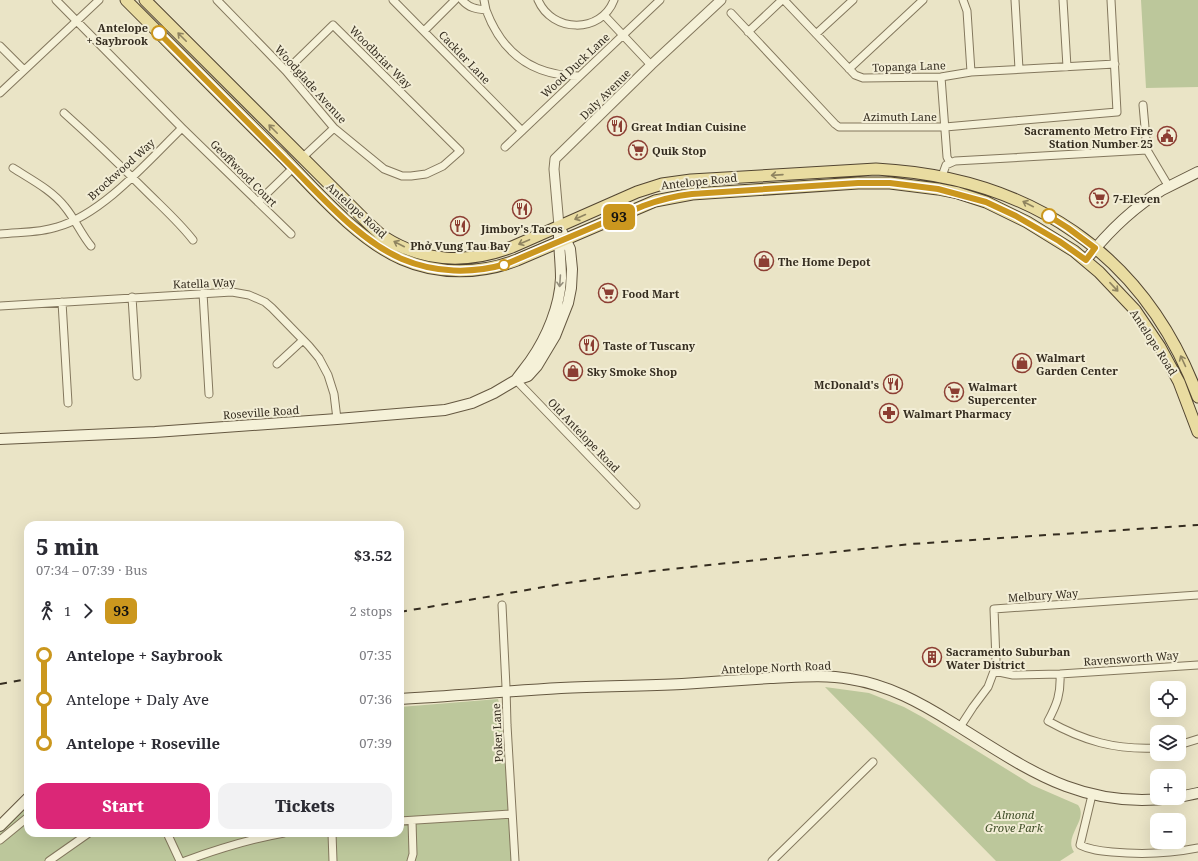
<!DOCTYPE html>
<meta charset="utf-8">
<style>
body{margin:0;font-family:"Noto Serif",serif;background:#f2f2f3;color:#2b2b33;height:100vh;display:flex;flex-direction:column;font-size:15px;white-space:nowrap}
*{box-sizing:border-box;margin:0}
p{font-size:13px;color:#7c7c81}
.icon{flex:none;width:22px;height:22px;fill:none;stroke:currentColor;stroke-width:2;stroke-linecap:round;stroke-linejoin:round}
.map{position:relative;flex:1;overflow:hidden}
.details{position:absolute;left:24px;top:521px;width:380px;height:316px;display:flex;flex-direction:column;background:#fff;border-radius:12px;box-shadow:0 4px 16px #0002}
.details>*{flex:none}
.badge{padding:0 8px;border-radius:6px;font-size:14px;line-height:26px}
.buttons{position:absolute;left:1150px;top:681px;display:grid;gap:8px}
.buttons a{display:grid;place-items:center;width:36px;height:36px;border-radius:8px;background:#fff;box-shadow:0 4px 16px #0002;font-size:20px}
.map>.badge{position:absolute;translate:-50% -50%;box-shadow:0 0 0 2px #fff}
.legs{display:flex;align-items:center;gap:6px;height:44px;padding:0 12px;font-size:13px}
.legs p{margin-inline-start:auto}
.summary{display:flex;align-items:center;justify-content:space-between;height:68px;padding:0 12px}
h1{font-size:22px;font-weight:800;line-height:30px}
.button{display:flex;gap:8px;margin-top:auto;padding:8px 12px}
.button a{flex:1;height:46px;border-radius:12px;background:#db2777;color:#fff;font-size:16px;font-weight:800;line-height:46px;text-align:center}
.button a+a{background:#f2f2f3;color:#2b2b33}
ul{padding:0 12px;list-style:none}
li{display:flex;align-items:center;gap:14px;height:44px;font-size:15px}
li i{display:grid;place-items:center;width:6px;height:100%;margin:0 5px;background:currentColor}
li i::after{content:'';width:10px;height:10px;margin:-5px;border:3px solid;border-radius:50%;background:#fff}
li p{margin-inline-start:auto}
li:first-child i{background:linear-gradient(#0000 50%,currentColor 0)}
li:last-child i{background:linear-gradient(currentColor 50%,#0000 0)}
.map>svg:first-child{display:block}
</style>
<div class="map">
<svg width="1198" height="861" viewBox="0 0 1198 861">
<rect width="100%" height="100%" fill="#eae4c6"/>
<path fill="#bcc79b" d="M 1141,0 L 1198,0 L 1198,87 L 1146,88 Z
M 825,687 L 869,693 L 904,707 L 924,718 L 1032,785 L 1078,805 C 1089,820 1063,836 1074,852 L 1060,861 L 996,861 Z
M 498,699 L 500,707 L 515,861 L 0,861 L 0,832 L 28,804 L 28,833 L 400,833 L 400,707 Z"/>
<g fill="none" stroke-linecap="round" stroke-linejoin="round">
<g stroke="#83775d" stroke-width="9">
<path id="minor" d="M 56,0 L 182,128 L 291,234
M 217,0 L 286,71 L 334,128 L 384,169 L 402,176 L 411,176 L 426,174 L 443,166 L 460,151 L 333,25 L 286,71
M 393,0 L 522,131
M 462,0 C 469,8 476,9 486,10 C 502,53 533,76 579,76
M 484,0 L 486,10
M 538,0 C 552,33 601,34 614,0
M 784,0 L 855,75 L 863,78 L 941,77 L 971,72 L 1115,64
M 963,0 L 967,11 L 971,72
M 1015,0 L 1019,69
M 1063,0 L 1067,67
M 731,13 L 835,124 L 839,127 L 945,127 L 1117,112 L 1111,0
M 604,15 L 651,65
M 424,31 L 455,0
M 748,32 L 782,0
M 816,34 L 853,0
M 0,46 L 24,70
M 849,69 L 923,0
M 941,77 L 947,157 L 950,163
M 0,93 L 99,0
M 1143,105 L 1147,150 L 1169,187
M 64,113 C 92,138 119,164 146,191 C 162,207 179,222 193,240
M 505,147 L 660,0
M 302,158 L 334,128
M 13,168 C 30,179 52,190 65,207 C 75,219 81,234 91,246
M 942,176 L 946,165 L 955,161 L 1147,150
M 258,202 L 293,168
M 0,234 C 19,232 39,233 57,227 C 103,214 149,160 182,128
M 203,293 L 209,394
M 132,297 L 137,376
M 62,302 L 68,403
M 0,306 L 232,292 L 249,295 L 265,302 L 272,308 L 309,346 L 319,358 L 328,375 L 334,394 L 337,419
M 277,364 L 303,340
M 516,380 L 636,505
M 502,605 L 506,687 L 507,725 L 515,861
M 994,671 L 1013,675 L 1060,674 L 1198,665
M 1060,674 C 1061,694 1057,704 1048,721 C 1084,741 1115,750 1157,748
M 960,727 L 973,707 L 988,687 L 994,671 L 996,661 L 994,609 L 1198,595
M 1179,745 L 1198,739
M 1092,795 L 1080,845 C 1090,850 1101,851 1112,852 C 1143,855 1168,854 1198,848
M 400,821 L 512,814
M 167,833 L 180,861
M 332,833 L 333,861
M 0,840 L 28,817
M 49,861 L 89,833
M 185,861 C 218,849 250,839 284,833
M 411,861 L 413,854 L 412,821
M 772,861 L 873,762"/>
</g>
<g stroke="#83775d" stroke-width="11">
<path id="tertiary" d="M 559,226 L 554,169 L 555,159 L 651,65 L 721,0"/>
</g>
<g stroke="#655841" stroke-width="12">
<path id="secondary" d="M 1086,260 C 1107,233 1133,208 1162,190 C 1174,184 1186,178 1198,172
M 516,380 C 521,373 526,367 531,360 C 547,337 560,306 561,278 C 561,264 559,249 559,235
M 0,439 L 155,432 L 337,419 L 445,410 L 472,403 L 494,393 L 516,380 L 528,376 L 537,366 L 555,336 L 568,303 L 571,288 L 572,269 L 570,249 L 559,226
M 400,699 C 454,696 507,691 561,688 C 601,686 641,686 682,684 C 711,682 741,680 770,678 C 797,677 824,674 850,679 C 889,685 921,703 953,723 C 1026,768 1080,810 1172,798
M 1179,797 L 1198,793
M 0,826 L 28,798"/>
</g>
<g stroke="#524531" stroke-width="13">
<path id="primary" d="M 126,0 C 178,52 230,105 283,157 C 316,191 358,240 402,259 C 438,275 481,274 517,260 L 655,201 L 692,194 L 858,183 L 890,183 L 938,189 L 958,193 L 986,202 L 1027,222 L 1074,251 L 1099,272 L 1135,310 L 1160,347 L 1179,382 L 1198,432
M 145,0 L 361,216 C 368,223 376,231 384,237 C 425,263 467,264 512,247 L 637,192 L 662,184 L 691,180 L 876,169 C 1028,177 1144,252 1198,397"/>
</g>
<use href="#minor" stroke="#f5f1d8" stroke-width="7"/>
<use href="#tertiary" stroke="#f5f1d8" stroke-width="9"/>
<use href="#secondary" stroke="#f5f1d8" stroke-width="10"/>
<use href="#primary" stroke="#e9dca1" stroke-width="11"/>
<path stroke="#352d20" stroke-width="2" stroke-dasharray="7 7" stroke-linecap="butt" d="M 400,612 L 567,583 L 652,571 L 911,544 L 1198,525
M 0,684 L 28,679"/>
</g>
<defs><path id="oneway-shaft" d="M-6 0H5M1.5-3L5.5 0L1.5 3" fill="none" stroke-width="1.6" stroke-linecap="round" stroke-linejoin="round"/></defs>
<g stroke="#8f8460">
<use href="#oneway-shaft" transform="translate(182 37) rotate(-135)"/>
<use href="#oneway-shaft" transform="translate(273 129) rotate(-135)"/>
<use href="#oneway-shaft" transform="translate(777 175) rotate(176)"/>
<use href="#oneway-shaft" transform="translate(1028 204) rotate(-153)"/>
<use href="#oneway-shaft" transform="translate(580 217) rotate(156)"/>
<use href="#oneway-shaft" transform="translate(524 242) rotate(157)"/>
<use href="#oneway-shaft" transform="translate(399 244) rotate(-153)"/>
<use href="#oneway-shaft" transform="translate(1114 287) rotate(47)"/>
<use href="#oneway-shaft" transform="translate(1183 361) rotate(-115)"/>
</g>
<use stroke="#958f7c" href="#oneway-shaft" transform="translate(560 281) rotate(94)"/>
<g fill="none" stroke-linecap="round" stroke-linejoin="round">
<g stroke="#fff" stroke-width="9">
<path id="line-1" d="M 159,33 C 203,77 247,122 291,166 C 323,198 360,241 402,259 C 435,273 472,274 506,264 L 643,206 C 659,200 675,196 692,194 L 858,183 L 890,183 L 938,189 L 986,202 L 1016,216 L 1059,241 L 1086,260 L 1095,248 L 1068,228 L 1049,216"/>
</g>
<use href="#line-1" stroke="#cb971e" stroke-width="6"/>
</g>
<defs>
<g id="restaurant-ring" transform="scale(1)"><circle r="9.5" fill="#f2edd5" stroke="#8c3e33" stroke-width="1.5"/><path d="M-5-6h1v4h1v-4h1v4h1v-4h1v5L-1.5 .5V6h-2V.5L-5-1ZM5-6V6H3V1.5H1.5Q1.5-4 5-6Z" fill="#8c3e33"/></g>
<g id="civic-ring" transform="scale(1)"><circle r="9.5" fill="#f2edd5" stroke="#8c3e33" stroke-width="1.5"/><path d="M-.6-6.5H3V-4.5H.6V-3L4-1V1h2V6H-6V1h2V-1L-.6-3ZM-1.2 2.5V6h2.4V2.5Z" fill="#8c3e33"/></g>
<g id="supermarket-ring" transform="scale(1)"><circle r="9.5" fill="#f2edd5" stroke="#8c3e33" stroke-width="1.5"/><path d="M-6-5.5h2.5l.6 2H6L4.5 2H-2.5L-4.4-4H-6ZM-1.5 3.2a1.3 1.3 0 1 0 .1 0ZM3 3.2a1.3 1.3 0 1 0 .1 0Z" fill="#8c3e33"/></g>
<g id="shop-ring" transform="scale(1)"><circle r="9.5" fill="#f2edd5" stroke="#8c3e33" stroke-width="1.5"/><path d="M-5-2.5h2.3a2.7 3.5 0 0 1 5.4 0H5L5.5 6h-11ZM-1.5-2.5h3a1.5 2.3 0 0 0-3 0Z" fill="#8c3e33"/></g>
<g id="pharmacy-ring" transform="scale(1)"><circle r="9.5" fill="#f2edd5" stroke="#8c3e33" stroke-width="1.5"/><path d="M-2-6h4v4h4v4h-4v4h-4v-4h-4v-4h4Z" fill="#8c3e33"/></g>
<g id="building-ring" transform="scale(1)"><circle r="9.5" fill="#f2edd5" stroke="#8c3e33" stroke-width="1.5"/><path d="M-4-6H4V6H1V3H-1V6H-4ZM-2.5-4.3h1.7v1.8h-1.7ZM.8-4.3h1.7v1.8H.8ZM-2.5-1h1.7V.8h-1.7ZM.8-1h1.7V.8H.8Z" fill="#8c3e33"/></g>
</defs>
<g fill-rule="evenodd">
<use href="#restaurant-ring" x="617" y="126"/>
<use href="#civic-ring" x="1167" y="136"/>
<use href="#supermarket-ring" x="638" y="150"/>
<use href="#supermarket-ring" x="1099" y="198"/>
<use href="#restaurant-ring" x="522" y="209"/>
<use href="#restaurant-ring" x="460" y="226"/>
<use href="#shop-ring" x="764" y="261"/>
<use href="#supermarket-ring" x="608" y="293"/>
<use href="#restaurant-ring" x="589" y="345"/>
<use href="#shop-ring" x="1022" y="363"/>
<use href="#shop-ring" x="573" y="371"/>
<use href="#restaurant-ring" x="893" y="384"/>
<use href="#supermarket-ring" x="954" y="392"/>
<use href="#pharmacy-ring" x="889" y="413"/>
<use href="#building-ring" x="932" y="657"/>
</g>
<g fill="#fff" stroke="#cb971e" stroke-width="2">
<circle cx="159" cy="33" r="7"/>
<circle cx="1049" cy="216" r="7"/>
<circle cx="504" cy="265" r="5"/>
</g>
<g text-anchor="middle" dominant-baseline="central" stroke-width="4" stroke-linejoin="round" paint-order="stroke">
<g font-size="11" font-weight="bold" fill="#352d20" stroke="#f2edd5" text-anchor="end">
<text x="148" y="27">Antelope<tspan x="148" dy="13">+ Saybrook</tspan></text>
</g>
<g font-size="11" fill="#352d20" stroke="#f2edd5">
<text transform="translate(381 57) rotate(45)">Woodbriar Way</text>
<text transform="translate(465 57) rotate(46)">Cackler Lane</text>
<text transform="translate(575 65) rotate(-43)">Wood Duck Lane</text>
<text transform="translate(909 66) rotate(-2)">Topanga Lane</text>
<text transform="translate(311 84) rotate(48)">Woodglade Avenue</text>
<text transform="translate(605 94) rotate(-45)">Daly Avenue</text>
<text x="900" y="116">Azimuth Lane</text>
<text transform="translate(121 169) rotate(-42)">Brockwood Way</text>
<text transform="translate(244 173) rotate(45)">Geoffwood Court</text>
<text transform="translate(699 181) rotate(-6)">Antelope Road</text>
<text transform="translate(357 210) rotate(42)">Antelope Road</text>
<text transform="translate(204 283) rotate(-2)">Katella Way</text>
<text transform="translate(1154 342) rotate(57)">Antelope Road</text>
<text transform="translate(261 412) rotate(-4)">Roseville Road</text>
<text transform="translate(584 435) rotate(46)">Old Antelope Road</text>
<text transform="translate(1043 595) rotate(-4)">Melbury Way</text>
<text transform="translate(1131 658) rotate(-4)">Ravensworth Way</text>
<text transform="translate(776 667) rotate(-2)">Antelope North Road</text>
<text transform="translate(497 733) rotate(-93)">Poker Lane</text>
</g>
<g font-size="11" font-weight="bold" fill="#352d20" stroke="#f2edd5" text-anchor="start">
<text x="631" y="126">Great Indian Cuisine</text>
<text x="1153" y="130" text-anchor="end">Sacramento Metro Fire<tspan x="1153" dy="13">Station Number 25</tspan></text>
<text x="652" y="150">Quik Stop</text>
<text x="1113" y="198">7-Eleven</text>
<text x="522" y="228" text-anchor="middle">Jimboy's Tacos</text>
<text x="460" y="245" text-anchor="middle">Phở Vung Tau Bay</text>
<text x="778" y="261">The Home Depot</text>
<text x="622" y="293">Food Mart</text>
<text x="603" y="345">Taste of Tuscany</text>
<text x="1036" y="357">Walmart<tspan x="1036" dy="13">Garden Center</tspan></text>
<text x="587" y="371">Sky Smoke Shop</text>
<text x="879" y="384" text-anchor="end">McDonald's</text>
<text x="968" y="386">Walmart<tspan x="968" dy="13">Supercenter</tspan></text>
<text x="903" y="413">Walmart Pharmacy</text>
<text x="946" y="651">Sacramento Suburban<tspan x="946" dy="13">Water District</tspan></text>
</g>
<g font-size="11" font-style="italic" fill="#404f28" stroke="#f2edd5">
<text x="1014" y="814">Almond<tspan x="1014" dy="13">Grove Park</tspan></text>
</g>
</g>
</svg>
<div class="buttons">
<a><svg class="icon" aria-label="locate" viewBox="0 0 24 24"><circle cx="12" cy="12" r="6"/><path d="M12 2v4M12 18v4M2 12h4M18 12h4"/></svg></a>
<a><svg class="icon" aria-label="layers" viewBox="0 0 24 24"><path d="M12 4l9 5-9 5-9-5zM3 14l9 5 9-5"/></svg></a>
<a>+</a>
<a>−</a>
</div>
<b class="badge" style="left:619px;top:217px;background:#cb971e;color:#111">93</b>
<section class="details">
<div class="summary"><div><h1>5 min</h1><p>07:34 – 07:39 · Bus</p></div><b>$3.52</b></div>
<div class="legs"><svg class="icon" aria-label="walk" viewBox="0 0 24 24"><circle cx="13" cy="4" r="2"/><path d="M13 8l-2 6 4 7M11 14l-3 7M7 12l3-4h3l4 4"/></svg>1<svg class="icon" aria-label="forward" viewBox="0 0 24 24"><path d="M9 5l7 7-7 7"/></svg><b class="badge" style="background:#cb971e;color:#111">93</b><p>2 stops</p></div>
<ul>
<li><i style="color:#cb971e"></i><b>Antelope + Saybrook</b><p>07:35</p></li>
<li><i style="color:#cb971e"></i><span>Antelope + Daly Ave</span><p>07:36</p></li>
<li><i style="color:#cb971e"></i><b>Antelope + Roseville</b><p>07:39</p></li>
</ul>
<div class="button"><a>Start</a><a>Tickets</a></div>
</section>
</div>
